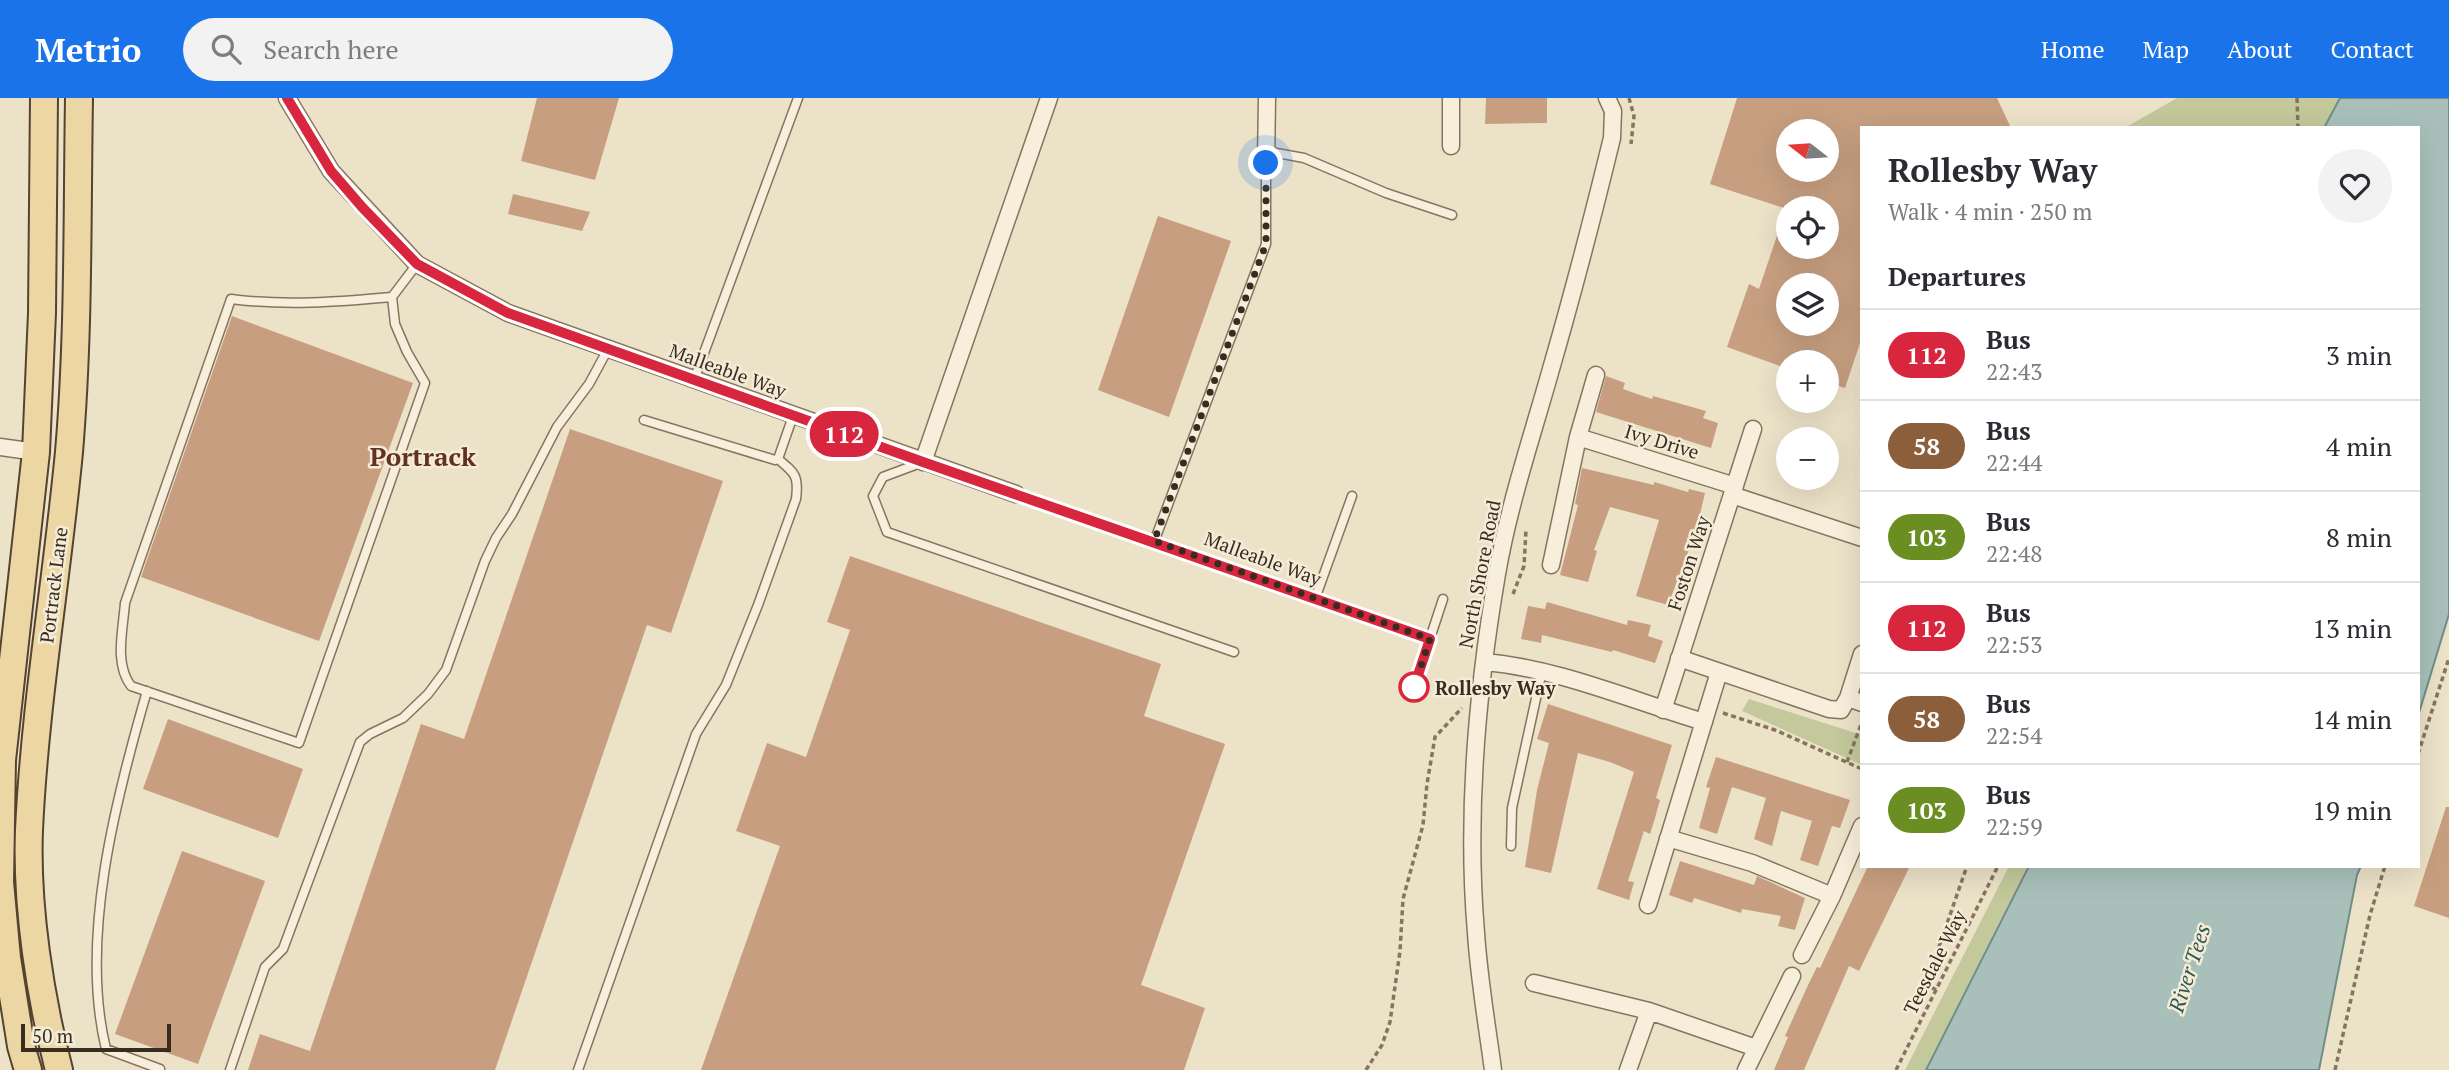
<!DOCTYPE html>
<meta charset="utf-8">
<style>
body{margin:0;font-family:"PT Serif",serif;background:#f2f2f3;color:#2b2b33;height:100vh;display:flex;flex-direction:column;font-size:26px;white-space:nowrap}
*{box-sizing:border-box;margin:0}
p{font-size:23px;color:#7c7c81}
.icon{flex:none;width:38px;height:38px;fill:none;stroke:currentColor;stroke-width:2;stroke-linecap:round;stroke-linejoin:round}
.map{position:relative;flex:1;overflow:hidden}
.details{position:absolute;left:1860px;top:28px;width:560px;height:742px;display:flex;flex-direction:column;background:#fff;border-radius:0px;box-shadow:0 7px 28px #0002}
.details>*{flex:none}
.badge{padding:0 14px;border-radius:23px;font-size:24px;line-height:46px}
.needle{width:46px;rotate:287deg}
.controls{position:absolute;left:1776px;top:21px;display:grid;gap:14px}
.controls a{display:grid;place-items:center;width:63px;height:63px;border-radius:50%;background:#fff;box-shadow:0 7px 28px #0002;font-size:35px}
.scale{position:absolute;left:21px;bottom:18px;width:150px;box-sizing:border-box;padding-left:7px;border:4px solid #382c21;border-top:0;font-size:19px;line-height:24px;white-space:nowrap;color:#382c21;-webkit-text-stroke:5px #f4ecd7;paint-order:stroke}
.you{position:absolute;width:35px;height:35px;margin:-18px;border:5px solid #fff;border-radius:50%;background:#1a73e8;box-shadow:0 0 0 10px #1a73e833}
.map>.badge{position:absolute;translate:-50% -50%;box-shadow:0 0 0 4px #fff}
h2{padding:0 28px;font-size:26px;line-height:63px}
.round{display:grid;place-items:center;flex:none;width:74px;height:74px;border-radius:37px;background:#f2f2f3}
.overview{display:flex;align-items:center;justify-content:space-between;height:119px;padding:0 28px}
h1{font-size:33px;font-weight:800;line-height:52px}
ul{padding:0;list-style:none}
li{display:flex;align-items:center;gap:21px;height:91px;padding:0 28px;border-top:2px solid #e1e1e2}
li div{flex:1}
li b{display:block;font-size:26px}
li em{font-style:normal}
li .badge{min-width:77px;font-weight:700;text-align:center}
header{display:flex;align-items:center;gap:42px;box-sizing:border-box;height:98px;padding:0 35px;background:#1a73e8;color:#fff}
header strong{font-size:33px}
nav{display:flex;gap:38px;margin-inline-start:auto;font-size:24px}
.search{width:490px;height:63px;background:#f2f2f3;display:flex;align-items:center;gap:18px;box-sizing:border-box;padding:0 24px;border-radius:38px;color:#7c7c81;font-size:26px}
.map>svg:first-child{display:block}
</style>
<header>
<strong>Metrio</strong>
<div class="search"><svg class="icon" aria-label="search" viewBox="0 0 24 24"><circle cx="10" cy="10" r="6"/><path d="M15 15l6 6"/></svg>Search here</div>
<nav><a>Home</a><a>Map</a><a>About</a><a>Contact</a></nav>
</header>
<div class="map">
<svg width="2449" height="972" viewBox="0 0 2449 972">
<rect width="100%" height="100%" fill="#ece2c8"/>
<path fill="#c4c99c" d="M 2177,0 L 2340,0 L 2324,30 L 2129,30 L 2128,28 Z
M 1749,601 L 1862,637 L 1862,667 L 1742,613 Z
M 2009,768 L 2028,768 L 1925,972 L 1905,972 Z"/>
<path fill="#a9c0ba" stroke="#708e87" stroke-width="2" d="M 2340,0 L 2449,0 L 2449,516 L 2419,615 L 2418,30 L 2324,30 Z
M 2029,768 L 2361,768 L 2357,777 L 2319,972 L 1926,972 Z"/>
<path fill="#c79f80" fill-rule="evenodd" d="M 537,0 L 619,0 L 595,82 L 521,63 Z
M 1486,0 L 1547,0 L 1547,25 L 1485,26 Z
M 1737,0 L 1997,0 L 2011,30 L 1862,30 L 1862,239 L 1845,290 L 1827,284 L 1827,264 L 1788,264 L 1788,271 L 1727,249 L 1749,186 L 1759,191 L 1786,111 L 1788,111 L 1788,149 L 1827,149 L 1827,110 L 1784,110 L 1710,86 ZM 1788,33 L 1827,33 L 1827,72 L 1788,72 ZM 1788,187 L 1827,187 L 1827,226 L 1788,226 Z
M 513,96 L 590,114 L 582,133 L 508,116 Z
M 1158,118 L 1231,143 L 1169,319 L 1098,292 Z
M 232,218 L 413,285 L 319,543 L 141,479 Z
M 1606,278 L 1625,285 L 1623,291 L 1637,296 L 1652,301 L 1653,298 L 1706,313 L 1703,320 L 1718,325 L 1711,350 L 1596,314 Z
M 570,331 L 723,383 L 671,535 L 647,527 L 495,972 L 248,972 L 260,936 L 310,953 L 421,626 L 464,641 Z
M 1582,370 L 1654,387 L 1654,384 L 1688,394 L 1689,391 L 1705,395 L 1696,433 L 1668,507 L 1636,498 L 1659,422 L 1610,409 L 1594,452 L 1597,453 L 1588,484 L 1560,477 L 1578,407 L 1575,406 Z
M 850,458 L 1161,566 L 1144,618 L 1225,646 L 1141,887 L 1205,910 L 1184,972 L 701,972 L 780,748 L 736,733 L 767,645 L 806,659 L 850,532 L 827,524 Z
M 1547,504 L 1627,527 L 1628,522 L 1651,527 L 1648,538 L 1663,543 L 1655,565 L 1613,552 L 1612,554 L 1542,537 L 1541,545 L 1521,541 L 1528,508 L 1545,511 Z
M 1548,606 L 1672,647 L 1656,700 L 1660,702 L 1655,720 L 1650,736 L 1644,733 L 1628,783 L 1634,784 L 1629,802 L 1597,791 L 1634,674 L 1610,664 L 1578,655 L 1551,775 L 1525,769 L 1537,692 L 1549,645 L 1537,641 Z
M 168,621 L 303,671 L 278,740 L 143,691 Z
M 1716,659 L 1850,702 L 1840,730 L 1832,728 L 1818,768 L 1800,762 L 1812,723 L 1781,713 L 1772,748 L 1754,741 L 1766,700 L 1732,689 L 1717,736 L 1699,730 L 1710,690 L 1706,689 Z
M 2446,709 L 2449,709 L 2449,820 L 2414,808 Z
M 182,753 L 265,783 L 198,966 L 115,936 Z
M 1680,763 L 1754,787 L 1757,778 L 1805,800 L 1795,832 L 1778,828 L 1781,818 L 1742,811 L 1741,815 L 1694,800 L 1692,805 L 1669,797 Z
M 1868,768 L 1910,768 L 1859,873 L 1849,868 L 1804,972 L 1774,972 L 1788,939 L 1785,938 L 1808,887 L 1817,869 L 1820,870 Z"/>
<g fill="none" stroke-linecap="round" stroke-linejoin="round">
<g stroke="#87745e" stroke-width="11">
<path id="service" d="M 1266,53 L 1304,60 L 1386,95 L 1452,117
M 392,199 C 338,204 284,208 231,201 L 125,505 C 123,532 114,566 131,588 L 299,645 L 425,285 L 407,254 L 395,226 L 392,199 L 417,166
M 694,282 L 798,0
M 644,322 L 775,362 L 778,361 L 793,318
M 923,364 L 883,379 L 873,398 L 887,434 L 1234,554
M 1016,396 L 1430,541
M 1154,444 L 1266,146 L 1266,65
M 1315,501 L 1352,398
M 1414,589 L 1443,501
M 147,593 C 116,700 79,841 106,951 L 160,971
M 1511,748 L 1512,710 L 1542,573
M 230,972 L 265,869 L 283,851 L 360,644 L 370,636 L 403,620 L 428,596 L 446,572 L 485,463 L 496,440 L 512,416 L 557,329 L 589,286 L 608,251
M 578,972 L 696,636 L 726,587 L 758,507 L 796,401 C 799,378 795,375 778,361"/>
</g>
<g stroke="#87745e" stroke-width="19">
<path id="minor" d="M 287,0 L 331,73 L 417,166 L 508,215 L 1016,396
M 1451,48 L 1451,0
M 1266,65 L 1267,0
M 1578,339 L 1735,388
M 0,349 L 36,354
M 923,364 L 1049,0
M 1732,397 L 1862,440
M 1551,467 L 1578,339 L 1596,277
M 1679,560 L 1829,611 L 1841,612 L 1848,600 L 1862,605
M 1484,564 C 1558,570 1633,603 1704,624
M 1848,600 L 1862,556
M 1663,612 L 1753,331
M 1668,740 L 1752,765 L 1832,798
M 1648,807 L 1719,574
M 1802,857 L 1832,798 L 1862,728
M 1534,885 L 1649,913 L 1756,950
M 1493,972 C 1487,927 1479,881 1476,835 C 1466,717 1477,593 1497,476 C 1509,406 1532,339 1551,271 C 1573,195 1593,118 1612,40 L 1613,13 L 1607,0
M 1628,972 L 1649,913
M 1746,972 L 1792,878"/>
</g>
<g stroke="#554332" stroke-width="30">
<path id="primary" d="M 28,972 L 21,948 L 7,860 L 0,784 L 2,662 L 36,354 L 42,215 L 44,0
M 59,972 C 40,898 26,808 29,732 C 35,605 57,480 69,354 C 79,236 77,118 79,0"/>
</g>
<path stroke="#87745e" stroke-width="3.5" stroke-dasharray="5 3.5" stroke-linecap="butt" d="M 1629,0 L 1634,18 L 1631,46
M 2297,0 L 2298,30
M 1513,496 L 1524,468 L 1526,432
M 1723,615 L 1775,632 L 1862,671
M 2418,656 L 2449,560
M 1847,664 L 1862,624
M 1936,892 L 1926,886 L 1967,768
M 1366,972 L 1382,947 L 1390,924 L 1400,853 L 1403,801 L 1423,727 L 1427,686 L 1435,639 L 1462,610
M 1896,972 L 1998,768
M 2335,972 L 2370,817 L 2385,768"/>
<use href="#service" stroke="#f7efdb" stroke-width="8"/>
<use href="#minor" stroke="#f7efdb" stroke-width="16"/>
<use href="#primary" stroke="#ecd6a3" stroke-width="26"/>
</g>
<g fill="none" stroke-linecap="round" stroke-linejoin="round">
<g stroke="#fff" stroke-width="16">
<path id="line" d="M 287,0 L 331,73 L 362,109 L 417,166 L 508,215 L 923,364 L 1430,541 L 1414,589"/>
</g>
<use href="#line" stroke="#d7263d" stroke-width="10"/>
<path stroke="#382c21" stroke-width="7" stroke-dasharray="0 12.6" d="M 1266,65 L 1266,146 L 1154,443 L 1430,541 L 1414,589"/>
</g>
<circle fill="#fff" stroke="#d7263d" stroke-width="3.5" cx="1414" cy="589" r="14"/>
<g text-anchor="middle" dominant-baseline="central" stroke-width="5" stroke-linejoin="round" paint-order="stroke">
<g font-size="19" fill="#382c21" stroke="#f4ecd7">
<text transform="translate(728 272) rotate(20)">Malleable Way</text>
<text transform="translate(1662 343) rotate(17)">Ivy Drive</text>
<text transform="translate(1263 460) rotate(20)">Malleable Way</text>
<text transform="translate(1688 465) rotate(-72)">Foston Way</text>
<text transform="translate(1479 476) rotate(-79)">North Shore Road</text>
<text transform="translate(53 487) rotate(-83)">Portrack Lane</text>
<text transform="translate(1934 864) rotate(-63)">Teesdale Way</text>
</g>
<g font-size="19" font-weight="bold" fill="#382c21" stroke="#f4ecd7" text-anchor="start">
<text x="1435" y="589">Rollesby Way</text>
</g>
<g font-size="21" font-style="italic" fill="#315755" stroke="#f4ecd7">
<text transform="translate(2189 870) rotate(-72)">River Tees</text>
</g>
<g font-size="26" font-weight="bold" fill="#623123" stroke="#f4ecd7">
<text x="423" y="358">Portrack</text>
</g>
</g>
</svg>
<div class="controls">
<a><svg class="needle" viewBox="-14 -14 28 28"><path d="M0-13l5 13h-10z" fill="#e53935"/><path d="M0 13l5-13h-10z" fill="#7c7c81"/></svg></a>
<a><svg class="icon" aria-label="locate" viewBox="0 0 24 24"><circle cx="12" cy="12" r="6"/><path d="M12 2v4M12 18v4M2 12h4M18 12h4"/></svg></a>
<a><svg class="icon" aria-label="layers" viewBox="0 0 24 24"><path d="M12 4l9 5-9 5-9-5zM3 14l9 5 9-5"/></svg></a>
<a>+</a>
<a>−</a>
</div>
<div class="scale">50 m</div>
<div class="you" style="left:1266px;top:65px"></div>
<b class="badge" style="left:844px;top:336px;background:#d7263d;color:#fff">112</b>
<section class="details">
<div class="overview"><div><h1>Rollesby Way</h1><p>Walk · 4 min · 250 m</p></div><a class="round"><svg class="icon" aria-label="heart" viewBox="0 0 24 24"><path d="M12 20l-8-8c-3-5 5-10 8-4 3-6 11-1 8 4z"/></svg></a></div>
<h2>Departures</h2>
<ul>
<li><span class="badge" style="background:#d7263d;color:#fff">112</span><div><b>Bus</b><p>22:43</p></div><em>3 min</em></li>
<li><span class="badge" style="background:#8b5e3c;color:#fff">58</span><div><b>Bus</b><p>22:44</p></div><em>4 min</em></li>
<li><span class="badge" style="background:#6b8e23;color:#fff">103</span><div><b>Bus</b><p>22:48</p></div><em>8 min</em></li>
<li><span class="badge" style="background:#d7263d;color:#fff">112</span><div><b>Bus</b><p>22:53</p></div><em>13 min</em></li>
<li><span class="badge" style="background:#8b5e3c;color:#fff">58</span><div><b>Bus</b><p>22:54</p></div><em>14 min</em></li>
<li><span class="badge" style="background:#6b8e23;color:#fff">103</span><div><b>Bus</b><p>22:59</p></div><em>19 min</em></li>
</ul>
</section>
</div>
